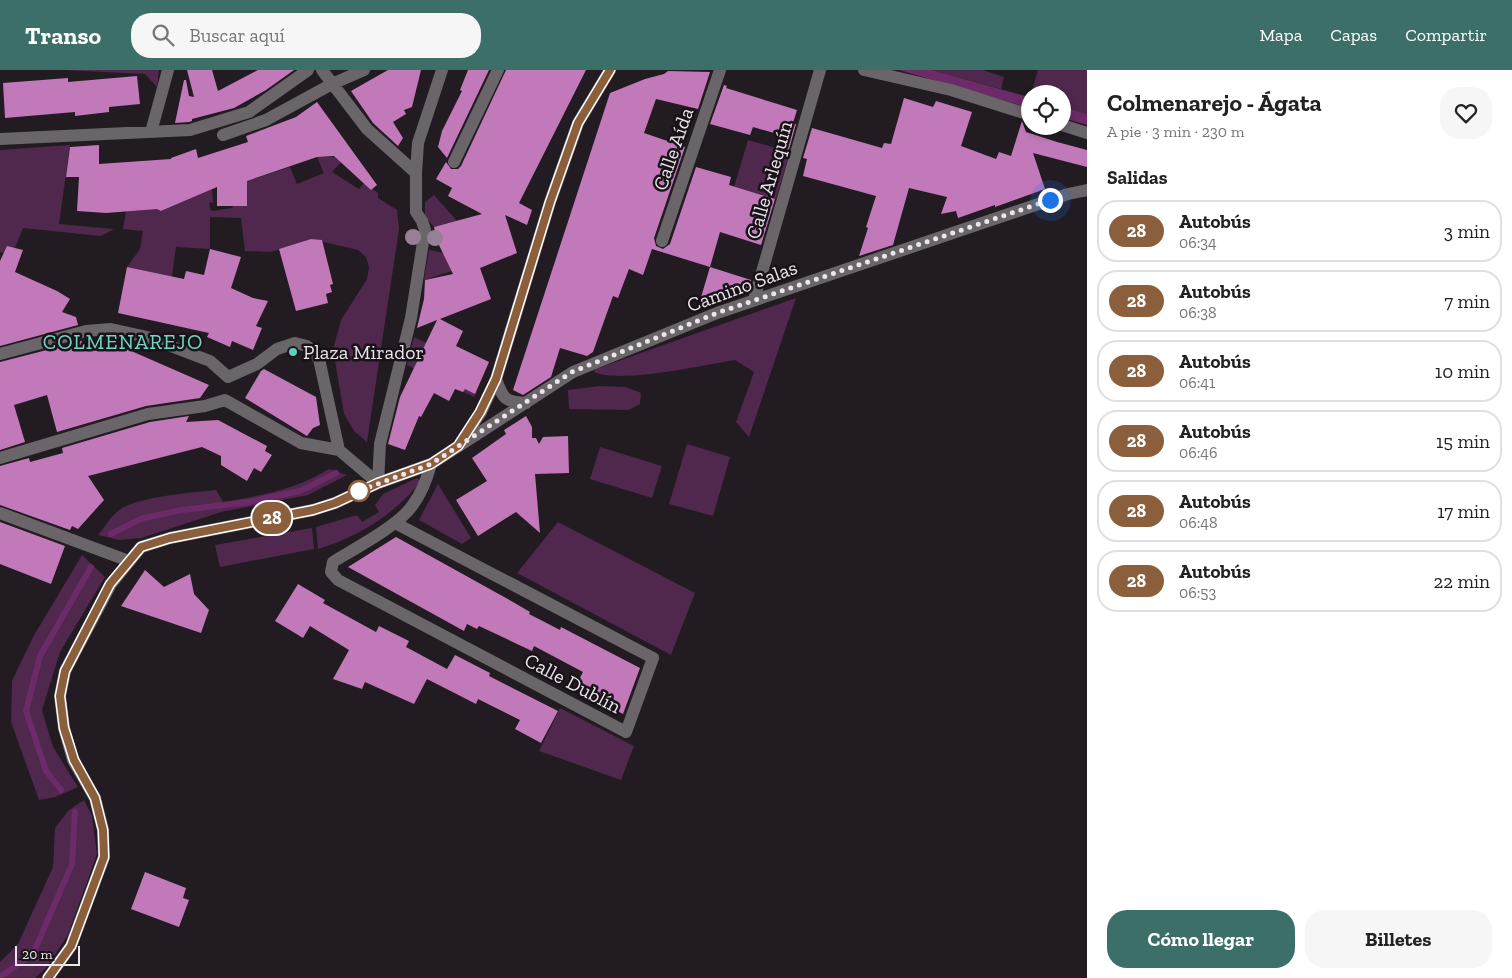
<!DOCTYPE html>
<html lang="es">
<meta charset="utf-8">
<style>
body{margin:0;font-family:"Zilla Slab",serif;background:#f6f6f6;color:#222;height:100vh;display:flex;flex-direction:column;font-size:19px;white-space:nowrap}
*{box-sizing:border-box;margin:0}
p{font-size:16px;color:#767676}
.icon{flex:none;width:28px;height:28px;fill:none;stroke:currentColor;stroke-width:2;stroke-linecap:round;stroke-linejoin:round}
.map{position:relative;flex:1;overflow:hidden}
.sheet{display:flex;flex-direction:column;background:#fff;width:425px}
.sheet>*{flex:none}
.badge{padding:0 10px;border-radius:16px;font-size:18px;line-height:32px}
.controls{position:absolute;left:1021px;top:15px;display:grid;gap:10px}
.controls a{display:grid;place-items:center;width:50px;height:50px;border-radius:50%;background:#fff;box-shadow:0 2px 8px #0003;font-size:25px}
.scale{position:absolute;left:15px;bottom:12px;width:65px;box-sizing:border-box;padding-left:5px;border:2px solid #ebe6eb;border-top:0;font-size:14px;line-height:18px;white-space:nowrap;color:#ebe6eb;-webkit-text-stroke:4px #191218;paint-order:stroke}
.you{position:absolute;width:25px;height:25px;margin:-12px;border:4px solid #fff;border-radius:50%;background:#1a73e8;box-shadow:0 0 0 8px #1a73e833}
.map>.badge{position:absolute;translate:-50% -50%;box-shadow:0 0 0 2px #fff}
h2{padding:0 20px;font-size:19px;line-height:45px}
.round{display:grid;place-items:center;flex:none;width:52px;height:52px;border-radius:20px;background:#f6f6f6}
.overview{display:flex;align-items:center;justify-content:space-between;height:85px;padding:0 20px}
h1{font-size:24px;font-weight:700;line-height:38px}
.cta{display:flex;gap:10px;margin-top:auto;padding:10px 20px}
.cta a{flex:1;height:58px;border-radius:20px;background:#3c6f67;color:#fff;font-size:20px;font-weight:700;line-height:58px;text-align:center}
.cta a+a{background:#f6f6f6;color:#222}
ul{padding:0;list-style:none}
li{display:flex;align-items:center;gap:15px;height:62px;margin:0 10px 8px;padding:0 10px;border:2px solid #e0e0e0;border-radius:20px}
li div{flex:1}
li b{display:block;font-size:19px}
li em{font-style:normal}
li .badge{min-width:55px;font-weight:700;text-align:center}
header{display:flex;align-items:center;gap:30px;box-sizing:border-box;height:70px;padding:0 25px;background:#3c6f67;color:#fff}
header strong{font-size:24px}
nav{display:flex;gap:28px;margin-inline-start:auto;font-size:18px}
.search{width:350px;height:45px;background:#f6f6f6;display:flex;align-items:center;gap:12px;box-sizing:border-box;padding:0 18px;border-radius:20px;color:#767676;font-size:19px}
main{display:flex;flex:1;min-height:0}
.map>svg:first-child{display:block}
</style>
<header>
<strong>Transo</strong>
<div class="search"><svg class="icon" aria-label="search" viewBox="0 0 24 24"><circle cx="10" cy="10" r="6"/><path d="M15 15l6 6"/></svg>Buscar aquí</div>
<nav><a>Mapa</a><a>Capas</a><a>Compartir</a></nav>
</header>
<main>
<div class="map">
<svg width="1087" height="908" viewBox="0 0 1087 908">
<rect width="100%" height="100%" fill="#221b21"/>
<path fill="#50274d" d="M 0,0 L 159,0 L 157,17 L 145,4 L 63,0 Z
M 932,0 L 983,0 L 1004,7 L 1001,19 Z
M 1038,0 L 1087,0 L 1087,44 L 1063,37 L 1062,24 L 1031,24 Z
M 748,70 L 790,82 L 776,129 L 734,117 Z
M 70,75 L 59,154 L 114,159 L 101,166 L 23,158 L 15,178 L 4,183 L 0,182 L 0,80 Z
M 317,87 L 346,87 L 332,102 L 359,119 L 364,113 L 378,123 L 378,128 L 397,140 L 399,159 L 367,372 L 354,361 L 344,344 L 333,279 L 341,250 L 367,209 L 369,197 L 366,187 L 358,180 L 311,169 L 271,182 L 245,181 L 241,148 L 210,147 L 210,179 L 176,177 L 172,207 L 127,197 L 140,179 L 143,161 L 123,159 L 126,141 L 155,138 L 162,141 L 212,119 L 213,132 L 209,133 L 211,141 L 232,138 L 247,111 L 290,97 L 297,114 L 324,103 Z
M 434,125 L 457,151 L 434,157 L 425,147 L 425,132 Z
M 429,180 L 444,183 L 452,201 L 424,210 Z
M 796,228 L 749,367 L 736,352 L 754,302 L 735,290 C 703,295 621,314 594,302 L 596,299 Z
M 414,267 L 485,301 L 474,327 L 407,295 Z
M 600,316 L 626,317 L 641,323 L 640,334 L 629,340 L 569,339 L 568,320 Z
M 687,374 L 730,387 L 713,446 L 669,434 Z
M 600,377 L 662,396 L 652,428 L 590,409 Z
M 329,399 L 347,405 L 308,425 L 221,442 L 141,468 L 119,470 L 98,465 C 105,457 110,447 118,441 C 133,427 195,422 216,420 L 223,432 C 261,426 296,419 329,399 Z
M 417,408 L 421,411 C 394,445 358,467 318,479 L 316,457 L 357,445 L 362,452 L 379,442 L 375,435 L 383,424 Z
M 438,414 L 471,468 L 462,474 L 419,450 Z
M 558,452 L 695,523 L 671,585 L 517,503 Z
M 312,458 L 314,479 L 220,497 L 215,475 Z
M 82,485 L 105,507 L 60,582 L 42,640 L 53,677 L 78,717 L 55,727 L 39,730 L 11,652 L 12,611 L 33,567 Z
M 560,638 L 634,676 L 621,710 L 539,681 Z
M 84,730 L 92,746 L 97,784 L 68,865 L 46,898 L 35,908 L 0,908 L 0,892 L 18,874 L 53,797 L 55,758 L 69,740 Z"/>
<path fill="#6c2b68" d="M 899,0 L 932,0 L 1029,27 L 1030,38 Z
M 1063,37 L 1087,44 L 1087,55 L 1063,48 Z"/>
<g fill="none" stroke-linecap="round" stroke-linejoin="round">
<path stroke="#6c2b68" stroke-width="6" d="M 111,464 L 143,448 L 182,440 L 249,432 L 300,421 L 336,403
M 61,720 L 46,701 L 26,641 L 40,586 L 91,497
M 0,907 L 33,884 L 72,794 L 75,742"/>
</g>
<path fill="#c179ba" d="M 187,0 L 212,0 L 218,21 L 258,0 L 294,0 L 266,20 L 234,38 L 192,49 L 192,51 L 189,52 L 175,53 L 184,10 L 186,10 L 189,26 L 194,27 Z
M 388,0 L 421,0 L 412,37 L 404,40 L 406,44 L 393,52 L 403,68 L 398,76 L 373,53 L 351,21 Z
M 468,0 L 489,0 L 447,88 L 438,77 L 442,61 L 462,21 L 460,20 Z
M 506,0 L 586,0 L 519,133 L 532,140 L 527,155 L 505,145 L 517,183 L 480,198 L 491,229 L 440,249 L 463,261 L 456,276 L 489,292 L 475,324 L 465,319 L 463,322 L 455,319 L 449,331 L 434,323 L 421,347 L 419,346 L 405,380 L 388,374 L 400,327 L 437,250 L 417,258 L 424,229 L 425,210 L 453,204 L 437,171 L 434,157 L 482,144 L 448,126 L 452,118 L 436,109 L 446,92 L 451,99 L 458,99 L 461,96 Z
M 668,1 L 710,2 L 698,39 L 656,29 L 644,63 L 685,77 L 654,168 L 656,176 L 663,179 L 670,174 L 696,97 L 731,107 L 729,115 L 775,129 L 761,175 L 720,162 L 710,197 L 652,179 L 643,205 L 629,199 L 618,228 L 613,226 L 593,282 L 587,286 L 560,278 L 551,307 L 523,325 L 513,320 L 610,23 L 645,9 L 664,4 Z
M 137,6 L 140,34 L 109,37 L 109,42 L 75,46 L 75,42 L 5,48 L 3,13 L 68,8 L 68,12 Z
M 724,15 L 727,16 L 726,18 L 797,40 L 793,53 L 796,54 L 788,83 L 780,80 L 784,66 L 753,57 L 750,65 L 710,54 Z
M 904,28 L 933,37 L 936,31 L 972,42 L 961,76 L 996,89 L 999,82 L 1011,86 L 1022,51 L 1026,62 L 1057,72 L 1087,80 L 1087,97 L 1033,83 L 1045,119 L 995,137 L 995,135 L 958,148 L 956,141 L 941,144 L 947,127 L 909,118 L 893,175 L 859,186 L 868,158 L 866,157 L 876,126 L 803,106 L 807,89 L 803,88 L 812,58 L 882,78 L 884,73 L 891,74 Z
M 317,32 L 377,115 L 371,120 L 334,86 L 317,87 L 247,111 L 247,136 L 217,136 L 217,117 L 161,141 L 157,139 L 106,143 L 77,141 L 79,107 L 66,107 L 70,77 L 99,75 L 99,94 L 171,89 L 171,88 L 196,79 L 198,88 L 248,72 L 246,66 L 296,47 Z
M 311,169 L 322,170 L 333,214 L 330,215 L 332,222 L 326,224 L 328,233 L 296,241 L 279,179 Z
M 7,176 L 23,180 L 15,202 L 57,221 L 70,229 L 62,242 L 76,247 L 78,255 L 0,276 L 0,191 Z
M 210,179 L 241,187 L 231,218 L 253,228 L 268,231 L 256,256 L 262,258 L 253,280 L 232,271 L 230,277 L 207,267 L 209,263 L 118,243 L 127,197 L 184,209 L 186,201 L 204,205 Z
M 710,197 L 751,210 L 748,223 L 699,234 Z
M 82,271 L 83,276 L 91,274 L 129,280 L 209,315 L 200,328 L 146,336 L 57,362 L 47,325 L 14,335 L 25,372 L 0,380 L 0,292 Z
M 264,299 L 316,327 L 320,355 L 313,358 L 307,366 L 245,328 L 261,301 Z
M 189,346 L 186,352 L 218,350 L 267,376 L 265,381 L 272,385 L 261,402 L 254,398 L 247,411 L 221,395 L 221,386 L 202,377 L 88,406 L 104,430 L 78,459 L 72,456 L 70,460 L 0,435 L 0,396 L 29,388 L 30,392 L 63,383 L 62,378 L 150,352 Z
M 526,346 L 532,357 L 532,368 L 536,368 L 539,374 L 543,367 L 568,366 L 569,403 L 535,404 L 540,463 L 516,442 L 478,466 L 456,430 L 487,411 L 472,388 L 506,364 L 504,360 Z
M 0,452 L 65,476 L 51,514 L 0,494 Z
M 396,467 L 513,532 L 530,542 L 529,544 L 560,560 L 561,557 L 640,598 L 623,644 L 574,619 L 583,602 L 534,576 L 532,581 L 479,556 L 477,559 L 467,554 L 464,561 L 348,497 Z
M 145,500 L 164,517 L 190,504 L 194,524 L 209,540 L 201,563 L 121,536 Z
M 298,514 L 325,530 L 323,533 L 376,562 L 379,556 L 409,571 L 406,577 L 447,599 L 455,585 L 490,603 L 489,606 L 558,641 L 541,673 L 515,659 L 520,650 L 478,629 L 476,634 L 427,609 L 414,634 L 365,612 L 362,619 L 333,609 L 349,580 L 310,556 L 303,568 L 275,551 Z
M 145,802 L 186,818 L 183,828 L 189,830 L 179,857 L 131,839 Z"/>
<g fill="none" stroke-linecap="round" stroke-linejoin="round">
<path stroke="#696568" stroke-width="12" d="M 322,0 L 367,59 L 416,103
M 864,0 L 951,20 L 1030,45
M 1062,55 L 1087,63
M 151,62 L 168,0
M 223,65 L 266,50 L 332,14 L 364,0
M 0,69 L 190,60 L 249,42 L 308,0
M 454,92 L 498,0
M 662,171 L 720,0
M 754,230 L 820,0
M 0,284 L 86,261 L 111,259 L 147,267 L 210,291 L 228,307
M 228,307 L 257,294 L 277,279 L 295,273 L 307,276 L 319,289 L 339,380
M 496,309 C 503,329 505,332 526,333
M 461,372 L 481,342 L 496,309 L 550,132 L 578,53 L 610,0
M 0,388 L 148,344 L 205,336 L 225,330 L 301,373 L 339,380 L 378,413
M 378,413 L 380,374 L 411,248 L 425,160 L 422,151 L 416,142 L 416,103 L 418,73 L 442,0
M 0,443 L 129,491
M 395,453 L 653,588 L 626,662 L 338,510 L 331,502 L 333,492 C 354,479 398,456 412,436 C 422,423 427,409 431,394
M 48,908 L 71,876 L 104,787 L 103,760 L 95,728 L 73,690 L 64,658 L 60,626 L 65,601 L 111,514 L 141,477 L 170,468 L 313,440 L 335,433 L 378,413 L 431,394 L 573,302 L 717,243 L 1068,124 L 1087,120"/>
</g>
<g fill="#988094">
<circle cx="413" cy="167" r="8"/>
<circle cx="435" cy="168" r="8"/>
</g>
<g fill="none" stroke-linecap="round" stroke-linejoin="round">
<g stroke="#fff" stroke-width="11">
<path id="line" d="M 48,908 L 71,876 L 104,787 L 103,760 L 95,728 L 74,690 L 64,658 L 60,626 L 65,601 L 110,514 L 141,477 L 170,468 L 313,440 L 335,433 L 378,413 L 431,394 L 458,376 L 480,342 L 496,309 L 550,132 L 578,53 L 610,0"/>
</g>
<use href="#line" stroke="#8b5e3c" stroke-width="8"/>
<path stroke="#ebe6eb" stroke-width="5" stroke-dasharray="0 9" d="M 359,421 L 356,422 L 431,394 L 572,302 L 717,243 L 1050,130"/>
</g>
<circle fill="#5ccebb" stroke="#191218" stroke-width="2" cx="293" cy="282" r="5"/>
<circle fill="#fff" stroke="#8b5e3c" stroke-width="2.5" cx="359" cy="421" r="10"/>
<g text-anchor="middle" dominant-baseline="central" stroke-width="5" stroke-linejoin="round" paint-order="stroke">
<g font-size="20" fill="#ebe6eb" stroke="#191218">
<text transform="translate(673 79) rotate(-71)">Calle Aída</text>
<text transform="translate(769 110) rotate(-74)">Calle Arlequín</text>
<text transform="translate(742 216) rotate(-20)">Camino Salas</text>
<text transform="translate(573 613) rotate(28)">Calle Dublín</text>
</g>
<g font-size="20" fill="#ebe6eb" stroke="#191218" text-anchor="start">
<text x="303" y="282">Plaza Mirador</text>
</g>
<g font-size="21" letter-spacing="1" fill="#70d7c4" stroke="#191218">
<text x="123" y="271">COLMENAREJO</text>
</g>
</g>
</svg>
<div class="controls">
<a><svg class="icon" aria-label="locate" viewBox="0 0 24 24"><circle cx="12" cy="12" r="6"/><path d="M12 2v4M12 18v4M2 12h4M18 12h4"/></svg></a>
</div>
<div class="scale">20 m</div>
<div class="you" style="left:1050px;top:130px"></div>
<b class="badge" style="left:272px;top:448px;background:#8b5e3c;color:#fff">28</b>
</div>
<section class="sheet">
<div class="overview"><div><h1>Colmenarejo - Ágata</h1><p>A pie · 3 min · 230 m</p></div><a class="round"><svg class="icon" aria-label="heart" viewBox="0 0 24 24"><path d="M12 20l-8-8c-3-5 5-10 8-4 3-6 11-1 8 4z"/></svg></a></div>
<h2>Salidas</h2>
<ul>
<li><span class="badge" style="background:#8b5e3c;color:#fff">28</span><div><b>Autobús</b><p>06:34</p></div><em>3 min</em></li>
<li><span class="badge" style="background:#8b5e3c;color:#fff">28</span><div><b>Autobús</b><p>06:38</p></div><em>7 min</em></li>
<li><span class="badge" style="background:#8b5e3c;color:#fff">28</span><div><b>Autobús</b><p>06:41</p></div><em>10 min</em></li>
<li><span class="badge" style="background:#8b5e3c;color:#fff">28</span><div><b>Autobús</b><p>06:46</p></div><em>15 min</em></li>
<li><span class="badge" style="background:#8b5e3c;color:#fff">28</span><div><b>Autobús</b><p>06:48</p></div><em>17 min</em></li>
<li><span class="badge" style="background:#8b5e3c;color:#fff">28</span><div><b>Autobús</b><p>06:53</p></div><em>22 min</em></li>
</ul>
<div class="cta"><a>Cómo llegar</a><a>Billetes</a></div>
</section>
</main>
